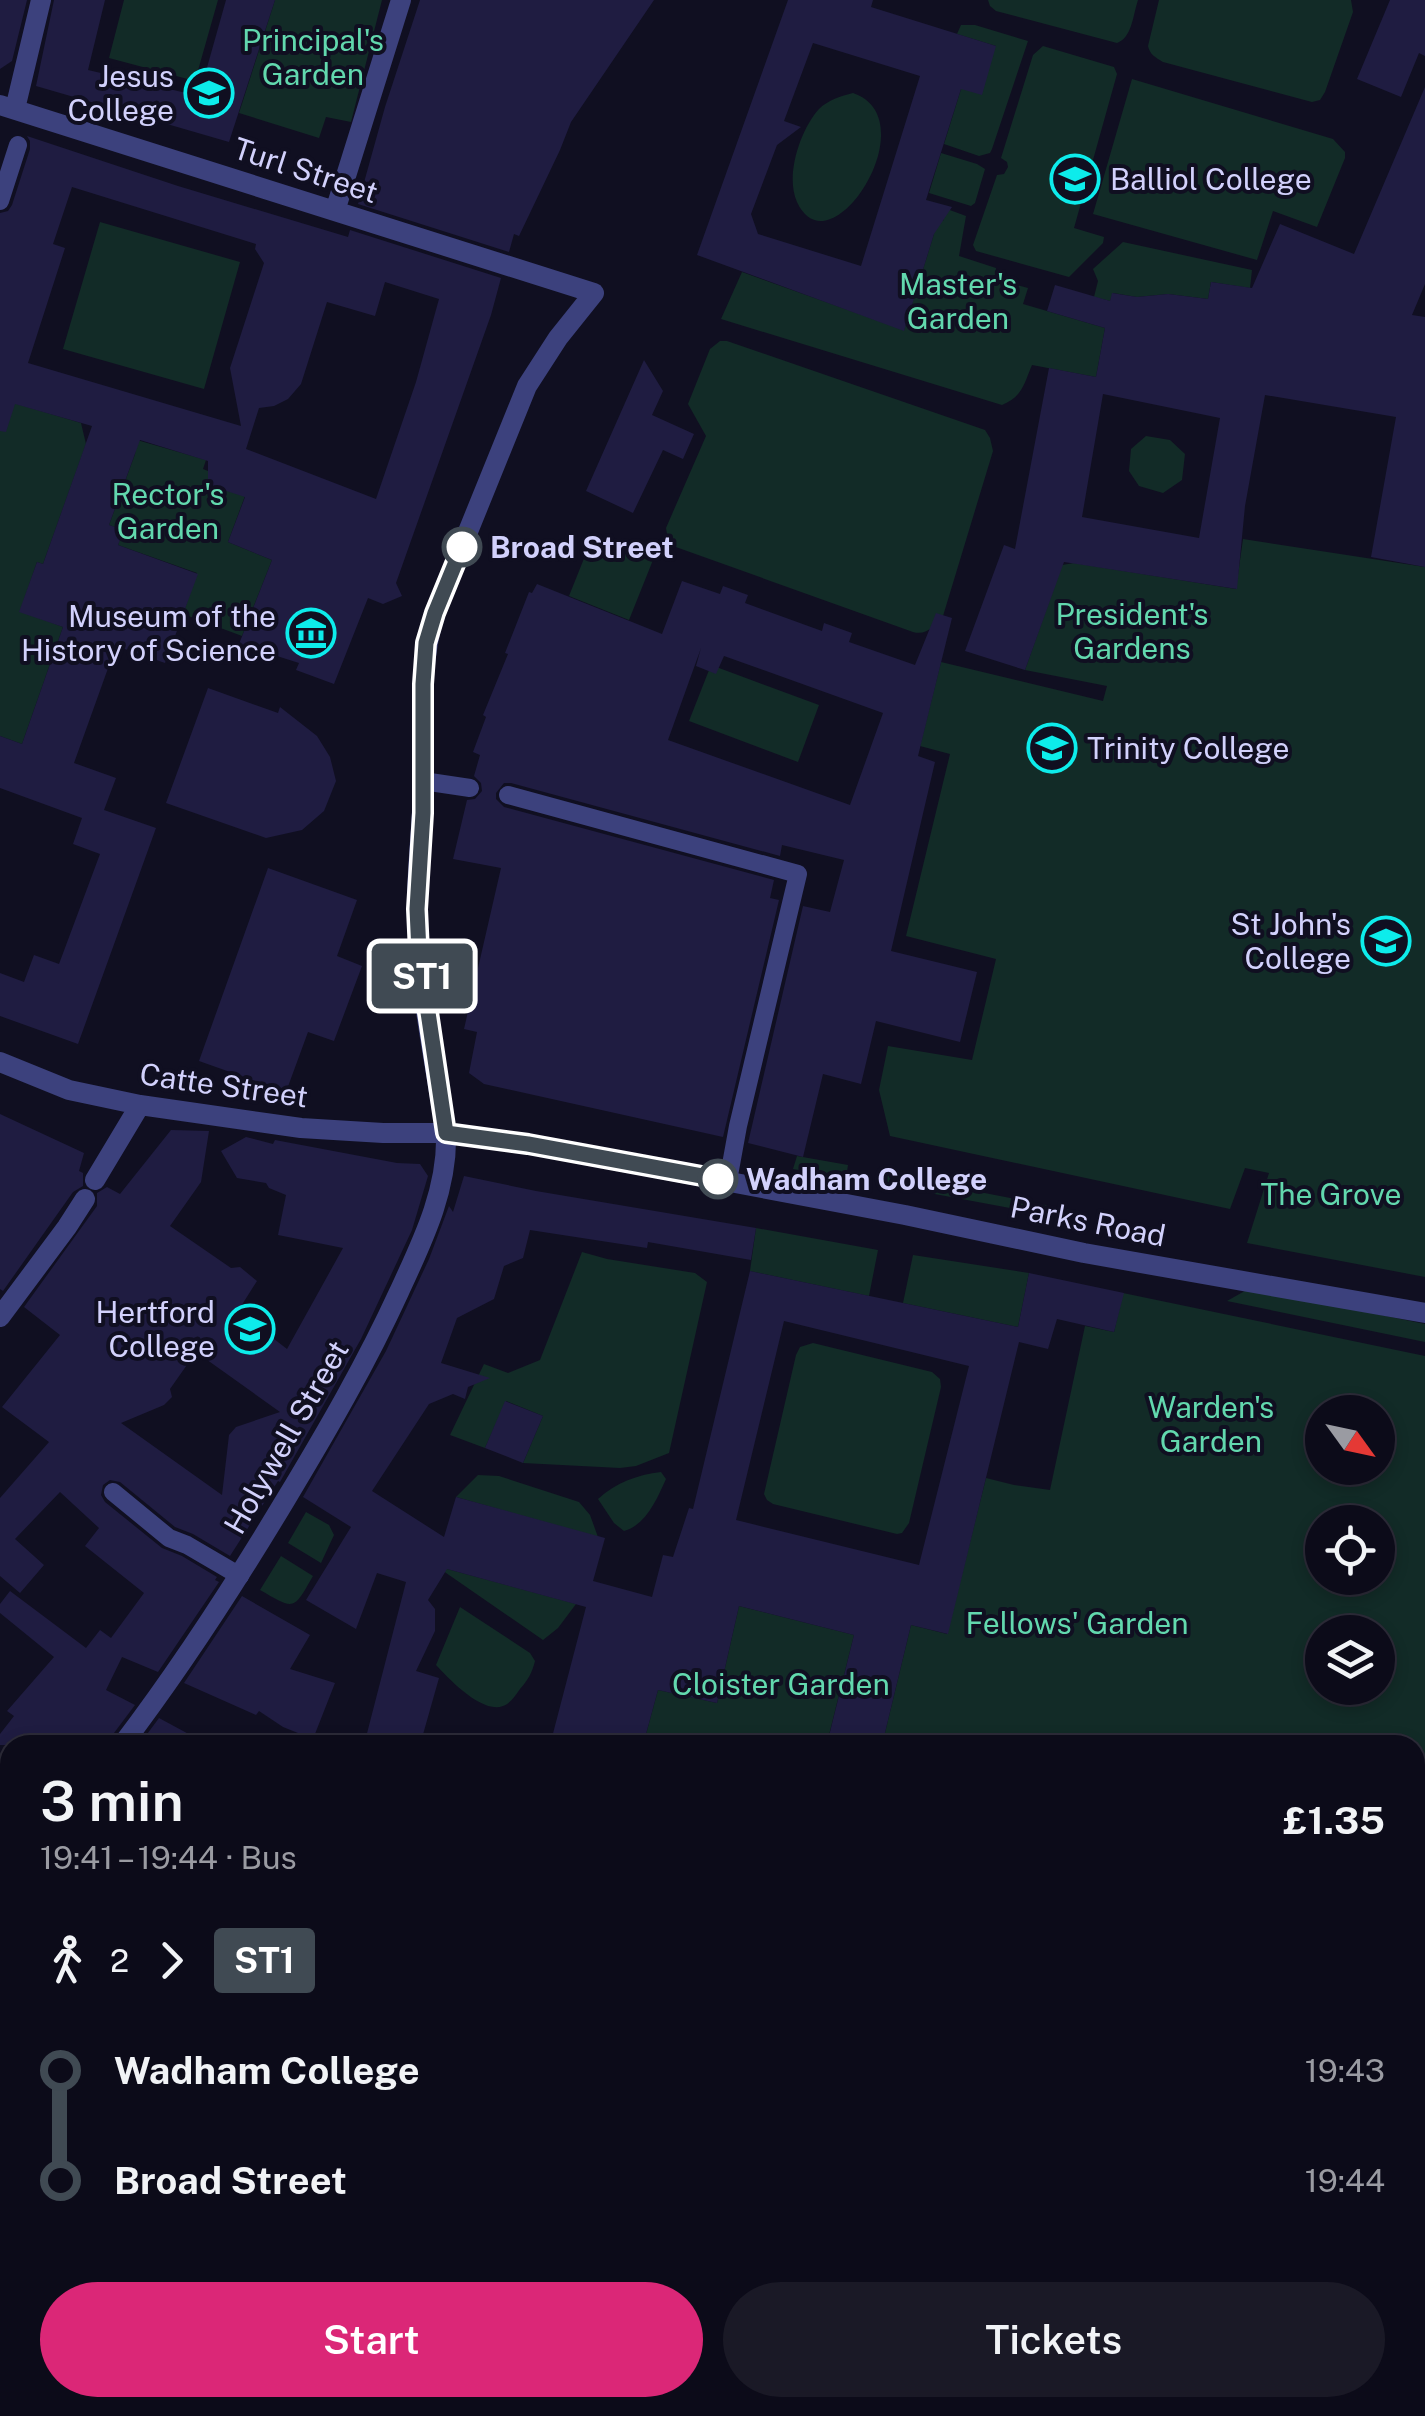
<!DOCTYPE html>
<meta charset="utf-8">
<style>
body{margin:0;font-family:"Public Sans",sans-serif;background:#1a1926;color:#f1f3f6;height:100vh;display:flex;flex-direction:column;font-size:38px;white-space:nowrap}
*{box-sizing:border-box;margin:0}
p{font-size:32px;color:#9a9ba2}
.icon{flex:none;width:55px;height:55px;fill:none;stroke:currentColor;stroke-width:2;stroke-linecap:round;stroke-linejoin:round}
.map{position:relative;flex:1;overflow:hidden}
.panel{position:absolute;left:0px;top:1735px;width:1425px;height:682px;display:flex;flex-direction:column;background:#0c0b19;border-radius:30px 30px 0 0;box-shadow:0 5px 15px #0003,0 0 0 2px #2c2b38}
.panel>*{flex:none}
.badge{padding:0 20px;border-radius:8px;font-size:35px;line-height:65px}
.needle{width:65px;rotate:123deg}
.fabs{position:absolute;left:1305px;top:1395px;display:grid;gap:20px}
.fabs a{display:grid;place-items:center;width:90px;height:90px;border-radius:50%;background:#0c0b19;box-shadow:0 5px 15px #0003,0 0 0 2px #2c2b38;font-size:50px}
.map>.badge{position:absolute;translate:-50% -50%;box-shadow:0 0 0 5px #fff}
.legs{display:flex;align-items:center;gap:15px;height:110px;padding:0 40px;font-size:32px}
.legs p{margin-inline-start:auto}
.overview{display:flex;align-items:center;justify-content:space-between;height:170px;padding:0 40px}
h1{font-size:55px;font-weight:600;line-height:75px}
.button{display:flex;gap:20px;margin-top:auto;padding:20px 40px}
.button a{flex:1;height:115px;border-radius:60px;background:#db2777;color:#fff;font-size:40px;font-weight:600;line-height:115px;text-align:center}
.button a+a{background:#1a1926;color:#f1f3f6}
ul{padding:0 40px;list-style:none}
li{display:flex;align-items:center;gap:35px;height:110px;font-size:38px}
li i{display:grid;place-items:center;width:15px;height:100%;margin:0 12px;background:currentColor}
li i::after{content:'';width:25px;height:25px;margin:-12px;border:8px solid;border-radius:50%;background:#0c0b19}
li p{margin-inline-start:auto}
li:first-child i{background:linear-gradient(#0000 50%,currentColor 0)}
li:last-child i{background:linear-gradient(currentColor 50%,#0000 0)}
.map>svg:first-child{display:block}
</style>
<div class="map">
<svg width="1425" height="2416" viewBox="0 0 1425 2416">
<rect width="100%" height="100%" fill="#100f21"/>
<path fill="#122b27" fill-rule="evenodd" d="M 124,0 L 218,0 L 195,81 L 109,58 Z
M 275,0 L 382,0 L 351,122 L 326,117 L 319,138 L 239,113 Z
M 988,0 L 1138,0 C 1133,15 1132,38 1117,43 L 996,11 L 990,6 Z
M 1159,0 L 1351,0 L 1353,12 L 1325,92 L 1320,100 L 1312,102 L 1163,62 C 1155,57 1150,55 1148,46 Z
M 961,25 L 975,25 L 1028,41 L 992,149 L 990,153 L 979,156 L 944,144 L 961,89 L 996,46 L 957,34 Z
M 1043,46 L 1114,67 L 1117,74 L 1074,228 L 1104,237 L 1103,243 L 1069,277 L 976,251 L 973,245 L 997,175 L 1004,174 L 1008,167 L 1007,162 L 1001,158 L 1033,55 Z
M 1132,79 L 1333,139 L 1345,152 L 1345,158 L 1317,227 L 1273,211 L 1257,260 L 1093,214 Z
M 853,93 C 929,119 830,274 797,202 C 785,176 800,130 819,109 C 828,100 841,96 853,93 Z
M 941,153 L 977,164 L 985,169 L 975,203 L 971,206 L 929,193 Z
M 947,209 L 966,216 L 959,256 L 996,268 L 995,279 L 1028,288 L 1023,304 L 1105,328 L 1096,377 L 1032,365 C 1024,384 1022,397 1002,405 L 721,319 L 742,272 L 904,330 L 938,221 L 943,221 Z
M 100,222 L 240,262 L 204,389 L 63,349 Z
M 1123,242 L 1252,270 L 1250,288 L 1211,282 L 1208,299 L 1168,294 L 1137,297 L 1113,293 L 1110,301 L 1094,297 L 1098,281 L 1093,269 Z
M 720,341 L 727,341 L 985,430 L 990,438 L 993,451 L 943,616 C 935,625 927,636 913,632 L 673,546 L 668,540 L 666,528 L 706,436 L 688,404 L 710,349 Z
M 0,399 L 81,423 L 86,444 L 43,564 L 37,562 L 20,611 L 63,627 L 22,744 L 0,736 Z
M 1146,436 L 1170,440 L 1185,454 L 1182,480 L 1163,493 L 1139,486 L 1129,471 L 1131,449 Z
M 137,440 L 206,460 L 203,469 L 208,471 L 208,485 L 245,496 L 228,542 L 272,560 L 242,636 L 183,614 L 197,573 L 118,545 L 123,530 L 109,525 L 135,454 Z
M 593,536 L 653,560 L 629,620 L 569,596 Z
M 1243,539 L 1425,567 L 1425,1277 L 1247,1243 L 1269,1173 L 1245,1168 L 1230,1209 L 890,1136 L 879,1090 L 888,1046 L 972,1060 L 996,959 L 906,936 L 950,754 L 920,746 L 941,662 L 1103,701 L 1107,686 L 1025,670 L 1062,565 L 1074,563 L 1236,589 Z
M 711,665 L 819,705 L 798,762 L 689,721 Z
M 797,1156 L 848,1165 L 846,1178 L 793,1169 Z
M 882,1173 L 1082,1212 L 1080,1221 L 881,1184 Z
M 756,1228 L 878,1250 L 869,1296 L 750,1271 Z
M 582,1252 L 607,1259 L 695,1273 L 707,1282 L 669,1453 L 636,1466 L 620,1468 L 523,1463 L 543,1416 L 506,1401 L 485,1448 L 450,1435 L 484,1364 L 508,1373 L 540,1360 Z
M 913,1255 L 1029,1273 L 1018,1327 L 903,1303 Z
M 1250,1288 L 1425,1324 L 1425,1342 L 1227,1301 Z
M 1123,1293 L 1425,1356 L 1425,1997 L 1415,1996 L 1415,1745 L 882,1745 L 911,1625 L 947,1634 L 986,1478 L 1014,1485 L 1050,1490 L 1085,1326 L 1114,1332 ZM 1322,1412 L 1378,1412 L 1378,1468 L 1322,1468 ZM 1322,1522 L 1378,1522 L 1378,1578 L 1322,1578 ZM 1322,1632 L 1378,1632 L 1378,1688 L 1322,1688 Z
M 813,1343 L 932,1372 L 940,1379 L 941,1387 L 909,1523 L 902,1533 L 897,1534 L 773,1504 L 767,1500 L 764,1494 L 796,1355 L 800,1347 Z
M 661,1472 L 666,1479 C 657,1499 646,1525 624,1531 L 614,1523 L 598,1499 C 617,1482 637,1475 661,1472 Z
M 478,1475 L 499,1476 L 579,1502 L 590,1515 L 598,1537 L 456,1497 Z
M 306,1512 L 329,1525 L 334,1535 L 321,1563 L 288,1543 Z
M 281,1556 L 313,1576 C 293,1611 295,1610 260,1590 Z
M 436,1566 L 576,1604 L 558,1628 L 543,1640 Z
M 739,1606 L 854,1635 L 829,1735 L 867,1745 L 643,1745 L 658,1690 L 717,1703 Z
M 460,1607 L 530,1653 L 535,1661 C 532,1673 528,1680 520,1689 C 515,1696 511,1703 503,1706 C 482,1714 449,1679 436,1665 Z
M 1415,2263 L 1425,2265 L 1425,2321 L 1415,2300 Z
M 944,2408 L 1114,2408 L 1113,2416 L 963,2416 Z
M 1204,2408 L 1399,2408 L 1396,2416 L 1207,2416 Z"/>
<path fill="#1f1c41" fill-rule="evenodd" d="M 0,0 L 27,0 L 12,61 L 0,69 Z
M 54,0 L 105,0 L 88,70 L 199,96 L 226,0 L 275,0 L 229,142 L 36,86 Z
M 420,0 L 654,0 L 571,122 L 560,150 L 519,236 L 514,234 L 509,252 L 358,204 L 385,107 Z
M 788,0 L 873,0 L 871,7 L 996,46 L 982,95 L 961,89 L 926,200 L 952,207 L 934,234 L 904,331 L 697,255 ZM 813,43 L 920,76 L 861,266 L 758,234 L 751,214 L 777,145 L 801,127 L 784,121 Z
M 1390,0 L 1425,0 L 1425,56 L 1419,53 L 1401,97 L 1357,79 Z
M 1425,87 L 1425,284 L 1412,315 L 1425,317 L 1425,567 L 1371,557 L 1396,417 L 1265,395 L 1245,506 L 1237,589 L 1064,562 L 1025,670 L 965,651 L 1004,545 L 1015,549 L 1049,368 L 1096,377 L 1105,328 L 1047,311 L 1055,285 L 1110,301 L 1112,293 L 1137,297 L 1168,294 L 1208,299 L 1211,282 L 1252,288 L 1280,224 L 1354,254 ZM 1103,394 L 1220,418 L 1199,538 L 1082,517 Z
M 27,136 L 178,186 L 348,237 L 350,230 L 501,278 L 491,315 L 396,583 L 402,596 L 383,604 L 368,598 L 334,684 L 296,670 L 299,663 L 239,644 L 272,560 L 228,542 L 245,497 L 208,485 L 208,461 L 140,440 L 109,525 L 124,530 L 118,545 L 198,574 L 179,625 L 172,623 L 178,628 L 165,663 L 116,646 L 74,763 L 116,778 L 104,810 L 156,828 L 78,1044 L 0,1016 L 0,973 L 24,982 L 34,955 L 59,964 L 100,854 L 73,844 L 82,818 L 0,788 L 0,736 L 22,744 L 63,627 L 19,612 L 37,562 L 43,564 L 92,426 L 15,404 L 6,432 L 0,431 L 0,213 L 8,211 L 12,205 L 30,149 L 30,141 ZM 72,187 L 256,244 L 255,249 L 264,263 L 230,368 L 241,426 L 28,363 L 65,248 L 53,244 ZM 385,282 L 439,299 L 416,382 L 376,499 L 246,449 L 259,408 L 274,406 L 288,399 L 301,384 L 327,302 L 375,316 Z
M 644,360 L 663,391 L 652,415 L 694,434 L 683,459 L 663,450 L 633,513 L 586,491 Z
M 682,581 L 720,594 L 723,586 L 748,595 L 745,603 L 822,631 L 824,623 L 852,633 L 849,642 L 915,665 L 936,613 L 952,618 L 918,756 L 935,762 L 891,951 L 977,972 L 960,1042 L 876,1021 L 861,1084 L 823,1074 L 803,1157 L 748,1143 L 803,906 L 830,912 L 844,860 L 782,845 L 780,856 L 511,783 L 504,783 L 496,793 L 496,799 L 504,807 L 774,880 L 770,898 L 779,900 L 723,1137 L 484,1084 L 469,1073 L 477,1032 L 464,1029 L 501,868 L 453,859 L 467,800 L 475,799 L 482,791 L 481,783 L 474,776 L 480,755 L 473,752 L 486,717 L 483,715 L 508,654 L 505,653 L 529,592 L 532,593 L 537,584 L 662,634 ZM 701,648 L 696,666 L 716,674 L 724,656 L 883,713 L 850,805 L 668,740 Z
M 208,688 L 278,713 L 280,707 L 317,736 L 330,757 L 336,781 L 324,811 L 302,830 L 266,838 L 166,803 Z
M 268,868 L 357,900 L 337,956 L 362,966 L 334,1041 L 308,1032 L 286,1092 L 199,1061 Z
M 0,1114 L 84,1153 L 79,1171 L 83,1173 L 83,1186 L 73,1192 L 3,1291 L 0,1289 Z
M 171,1130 L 209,1131 L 201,1182 L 170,1226 L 231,1268 L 240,1267 L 257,1281 L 238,1311 L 287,1349 L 343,1248 L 278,1235 L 286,1195 L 269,1188 L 266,1183 L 237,1178 L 221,1151 L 246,1137 L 273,1144 L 275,1140 L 397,1163 L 420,1164 L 428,1176 L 412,1230 L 361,1339 L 280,1482 L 278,1481 L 230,1556 L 193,1534 L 175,1527 L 120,1482 L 110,1480 L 103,1485 L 101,1495 L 105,1502 L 162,1548 L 182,1556 L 217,1577 L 215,1580 L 219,1582 L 158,1672 L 122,1657 L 106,1690 L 135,1705 L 111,1737 L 108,1745 L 0,1745 L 0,1734 L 14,1716 L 7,1711 L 54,1657 L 0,1613 L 0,1604 L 10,1591 L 86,1648 L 100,1630 L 111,1638 L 144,1593 L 85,1546 L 99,1528 L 60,1492 L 15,1539 L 44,1565 L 20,1593 L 0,1576 L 0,1498 L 49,1442 L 2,1407 L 60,1335 L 24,1307 L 97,1206 L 97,1193 L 107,1187 L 120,1194 ZM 196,1352 L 280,1412 L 236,1427 L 229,1435 L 222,1495 L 121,1423 L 164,1405 L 172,1397 L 170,1389 Z
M 464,1176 L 536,1191 L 756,1228 L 751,1260 L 648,1242 L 647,1248 L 530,1230 L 523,1258 L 504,1266 L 494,1299 L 457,1318 L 441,1363 L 490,1378 L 468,1387 L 465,1399 L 453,1394 L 429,1404 L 372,1491 L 444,1537 L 456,1497 L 605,1538 L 593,1581 L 652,1597 L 663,1555 L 673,1557 L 689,1508 L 693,1509 L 750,1271 L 1018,1327 L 1029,1273 L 1124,1293 L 1114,1332 L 1057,1319 L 1048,1349 L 1019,1342 L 948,1634 L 911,1625 L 882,1745 L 867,1745 L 829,1736 L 854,1635 L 739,1606 L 717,1703 L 658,1690 L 643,1745 L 550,1745 L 586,1607 L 447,1569 L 428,1600 L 435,1609 L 435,1631 L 416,1671 L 439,1678 L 420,1745 L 364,1745 L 406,1582 L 377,1573 L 356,1629 L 306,1600 L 351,1527 L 303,1497 L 386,1351 L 429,1259 L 449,1206 L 453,1212 ZM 784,1321 L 969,1366 L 919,1565 L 736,1520 Z
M 505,1401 L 543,1416 L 523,1463 L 485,1448 Z
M 242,1596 L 310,1635 L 290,1669 L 335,1683 L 313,1739 L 283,1727 L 259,1711 L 256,1715 L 184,1683 Z
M 159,1718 L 209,1745 L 139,1745 Z"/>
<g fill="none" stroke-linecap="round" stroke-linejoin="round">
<path stroke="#3c417d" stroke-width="18" d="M 0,201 L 18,145
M 423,781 L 470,788
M 508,795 L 798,874 L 738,1126 L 728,1181
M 113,1492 L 169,1538 L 187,1545 L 240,1576"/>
<path stroke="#3c417d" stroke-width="20" d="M 0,105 L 594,293 L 558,338 L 527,386 L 435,613 C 418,670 424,722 423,781 C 423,825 416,868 417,912 C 419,986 434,1060 446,1133 C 448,1190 422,1242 399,1292 C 366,1364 327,1431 286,1499 C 235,1584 182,1666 122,1745
M 15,109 L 41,0
M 335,211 L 401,0
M 0,1062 L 69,1090 L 140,1105 L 301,1128 L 383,1133 L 446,1133 L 528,1144 L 905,1215 L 1084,1253 L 1425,1313
M 95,1180 L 140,1105
M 0,1317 L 67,1227 L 85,1199
M 0,1891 L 10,1879
M 0,2012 L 10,2019
M 644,2408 L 660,2416
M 12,2416 L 20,2408"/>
</g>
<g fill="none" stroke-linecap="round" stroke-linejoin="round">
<g stroke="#fff" stroke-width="22">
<path id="line-1" d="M 462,547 L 435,613 L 426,643 L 423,684 L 423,813 L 417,909 L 419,952 L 446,1133 L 528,1144 L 718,1179"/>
</g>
<use href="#line-1" stroke="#404a53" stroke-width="15"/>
</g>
<defs>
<g id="university-ring" transform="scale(2.5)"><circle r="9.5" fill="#100f21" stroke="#0deceb" stroke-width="1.5"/><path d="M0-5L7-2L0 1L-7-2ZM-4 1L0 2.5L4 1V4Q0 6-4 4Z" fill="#0deceb"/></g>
<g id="museum-ring" transform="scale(2.5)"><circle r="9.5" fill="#100f21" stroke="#0deceb" stroke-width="1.5"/><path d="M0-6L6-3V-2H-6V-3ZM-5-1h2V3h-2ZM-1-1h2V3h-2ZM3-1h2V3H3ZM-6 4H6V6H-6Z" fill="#0deceb"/></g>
</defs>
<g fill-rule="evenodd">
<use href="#university-ring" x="209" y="93"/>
<use href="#university-ring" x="1075" y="179"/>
<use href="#museum-ring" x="311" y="633"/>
<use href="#university-ring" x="1052" y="748"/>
<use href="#university-ring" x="1386" y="941"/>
<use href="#university-ring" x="250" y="1329"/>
</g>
<g fill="#fff" stroke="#404a53" stroke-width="5">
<circle cx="462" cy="547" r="18"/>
<circle cx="718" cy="1179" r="18"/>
</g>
<g text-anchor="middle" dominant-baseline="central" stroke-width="8" stroke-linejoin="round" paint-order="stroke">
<g font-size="30" fill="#62d8ae" stroke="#100f21">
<text x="313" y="40">Principal's<tspan x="313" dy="34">Garden</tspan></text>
<text x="958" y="284">Master's<tspan x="958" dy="34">Garden</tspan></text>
<text x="168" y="494">Rector's<tspan x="168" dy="34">Garden</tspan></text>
<text x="1132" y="614">President's<tspan x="1132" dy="34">Gardens</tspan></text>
<text x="1331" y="1194">The Grove</text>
<text x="1211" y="1407">Warden's<tspan x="1211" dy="34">Garden</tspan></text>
<text x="1077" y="1623">Fellows' Garden</text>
<text x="781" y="1684">Cloister Garden</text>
</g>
<g font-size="30" fill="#d2d1fc" stroke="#100f21" text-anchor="end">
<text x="174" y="76">Jesus<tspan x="174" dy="34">College</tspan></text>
<text x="1110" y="179" text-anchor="start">Balliol College</text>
<text x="276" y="616">Museum of the<tspan x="276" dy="34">History of Science</tspan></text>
<text x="1087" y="748" text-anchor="start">Trinity College</text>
<text x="1351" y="924">St John's<tspan x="1351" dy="34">College</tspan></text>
<text x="215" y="1312">Hertford<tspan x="215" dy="34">College</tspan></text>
</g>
<g font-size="30" fill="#d2d1fc" stroke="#100f21">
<text transform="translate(306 170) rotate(18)">Turl Street</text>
<text transform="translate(224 1085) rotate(8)">Catte Street</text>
<text transform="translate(1088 1221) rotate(11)">Parks Road</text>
<text transform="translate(286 1437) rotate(-60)">Holywell Street</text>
</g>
<g font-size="30" font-weight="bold" fill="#d2d1fc" stroke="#100f21" text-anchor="start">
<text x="490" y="547">Broad Street</text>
<text x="746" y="1179">Wadham College</text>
</g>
</g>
</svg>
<div class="fabs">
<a><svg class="needle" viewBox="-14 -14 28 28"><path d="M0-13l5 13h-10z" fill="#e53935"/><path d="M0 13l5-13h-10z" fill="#9a9ba2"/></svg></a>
<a><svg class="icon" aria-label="locate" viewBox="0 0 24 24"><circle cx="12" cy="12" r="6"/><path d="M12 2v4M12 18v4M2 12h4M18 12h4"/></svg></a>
<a><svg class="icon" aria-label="layers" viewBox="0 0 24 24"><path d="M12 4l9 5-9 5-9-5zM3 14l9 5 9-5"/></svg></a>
</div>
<b class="badge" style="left:422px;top:976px;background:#404a53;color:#fff">ST1</b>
<section class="panel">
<div class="overview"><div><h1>3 min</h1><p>19:41 – 19:44 · Bus</p></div><b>£1.35</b></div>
<div class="legs"><svg class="icon" aria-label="walk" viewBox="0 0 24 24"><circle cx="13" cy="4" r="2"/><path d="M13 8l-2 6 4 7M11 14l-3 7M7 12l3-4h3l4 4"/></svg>2<svg class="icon" aria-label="forward" viewBox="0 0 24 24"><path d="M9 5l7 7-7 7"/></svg><b class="badge" style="background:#404a53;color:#fff">ST1</b></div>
<ul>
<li><i style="color:#404a53"></i><b>Wadham College</b><p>19:43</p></li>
<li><i style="color:#404a53"></i><b>Broad Street</b><p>19:44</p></li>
</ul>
<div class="button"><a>Start</a><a>Tickets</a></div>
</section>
</div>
